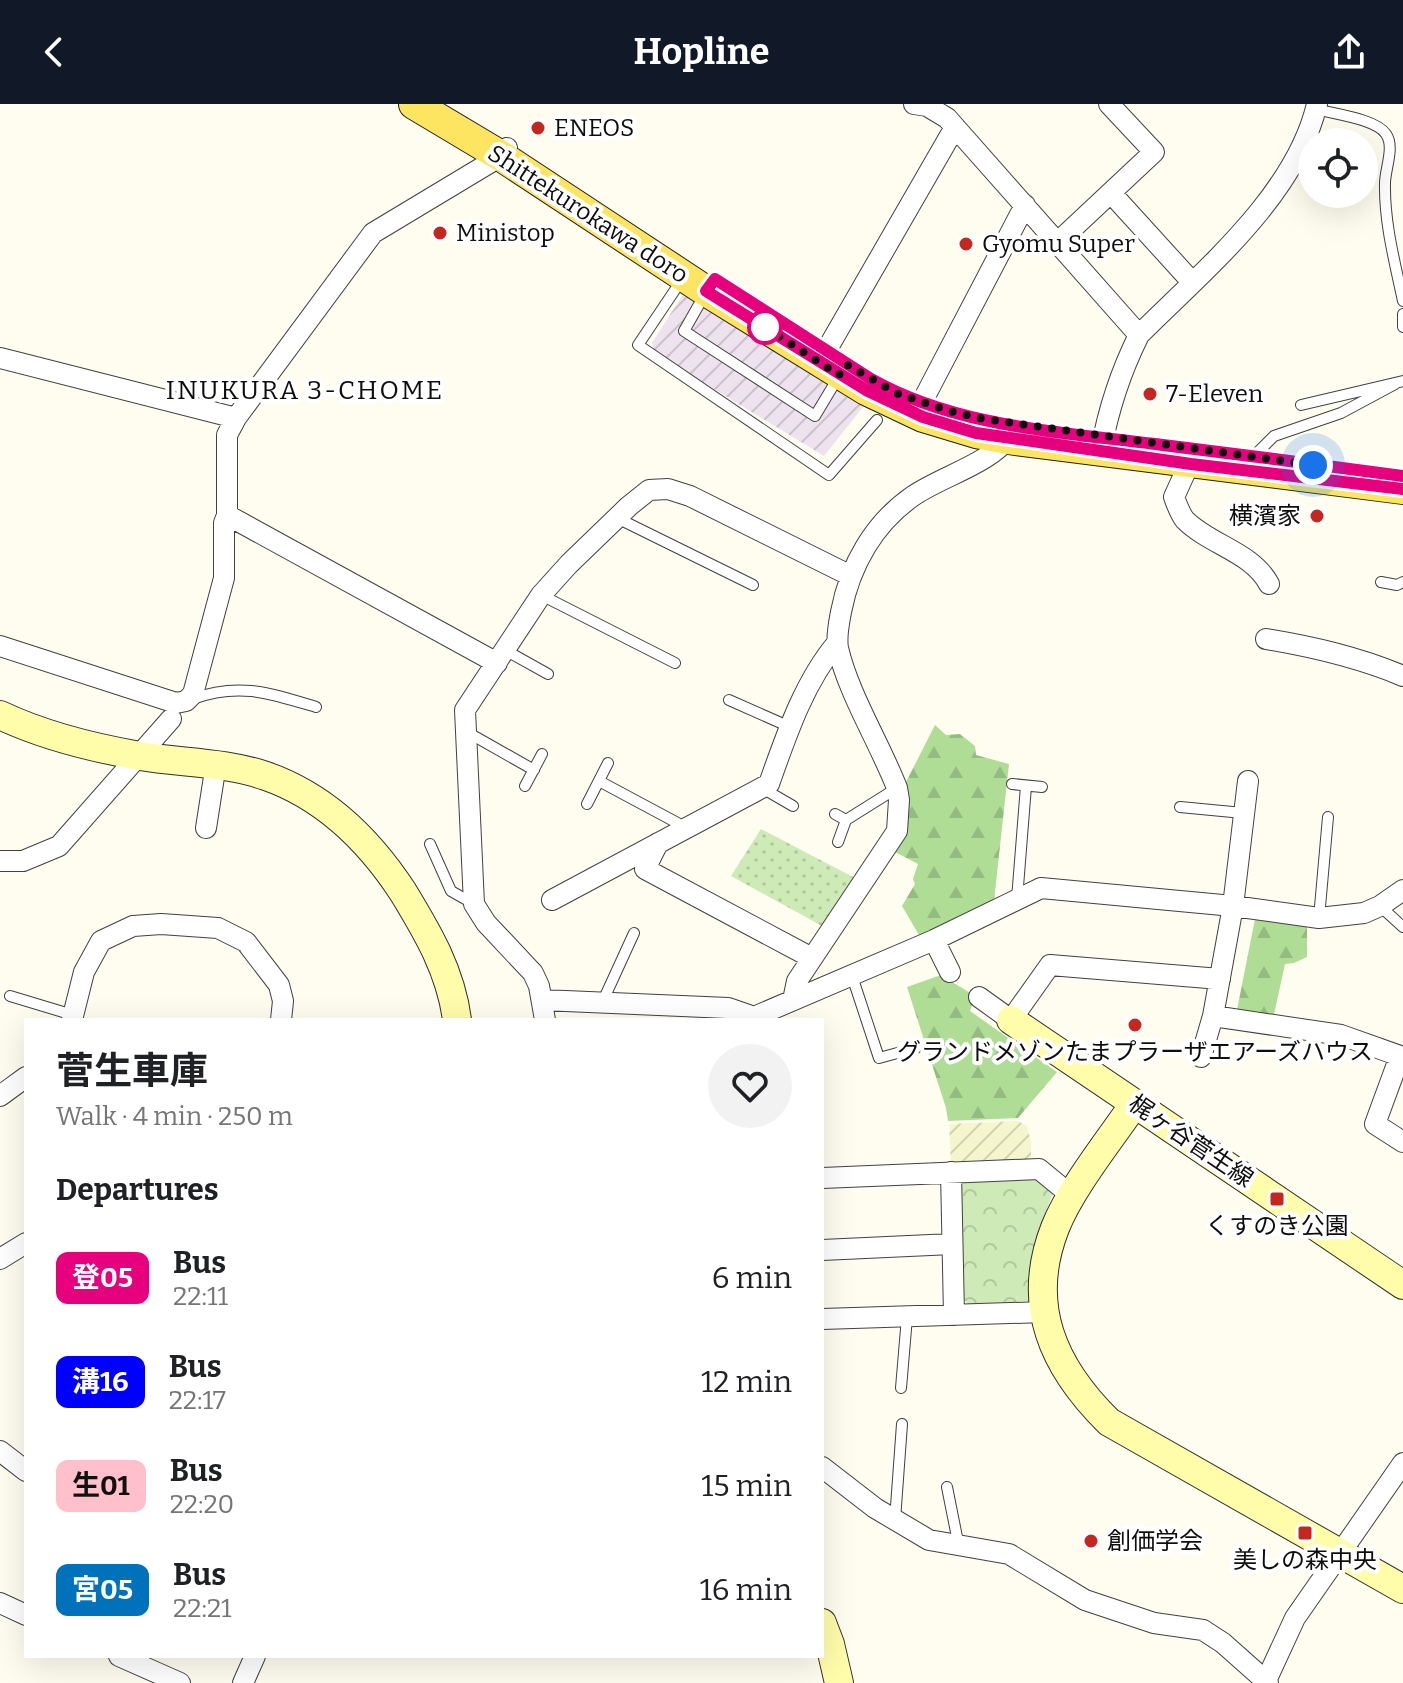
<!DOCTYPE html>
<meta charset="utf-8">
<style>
body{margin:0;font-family:Bitter,"Noto Sans JP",serif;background:#f2f2f2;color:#202124;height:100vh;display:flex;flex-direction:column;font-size:30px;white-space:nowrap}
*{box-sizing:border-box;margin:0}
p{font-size:26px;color:#757577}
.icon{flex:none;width:44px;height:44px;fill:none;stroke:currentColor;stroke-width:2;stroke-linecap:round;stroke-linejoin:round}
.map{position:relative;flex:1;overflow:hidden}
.drawer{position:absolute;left:24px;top:914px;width:800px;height:640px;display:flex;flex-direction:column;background:#fff;border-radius:0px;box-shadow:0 8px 32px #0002}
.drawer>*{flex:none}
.badge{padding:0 16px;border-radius:12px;font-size:28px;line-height:52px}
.controls{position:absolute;left:1298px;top:24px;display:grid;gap:16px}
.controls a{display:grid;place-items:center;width:80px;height:80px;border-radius:50%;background:#fff;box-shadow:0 8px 32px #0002;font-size:40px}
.you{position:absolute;width:40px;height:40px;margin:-20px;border:6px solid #fff;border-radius:50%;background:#1a73e8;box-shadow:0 0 0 12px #1a73e833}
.map>.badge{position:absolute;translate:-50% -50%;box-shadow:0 0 0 4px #fff}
h2{padding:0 32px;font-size:30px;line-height:72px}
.round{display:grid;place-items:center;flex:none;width:84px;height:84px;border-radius:42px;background:#f2f2f2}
.head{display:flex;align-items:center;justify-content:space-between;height:136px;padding:0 32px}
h1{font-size:38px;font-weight:700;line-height:60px}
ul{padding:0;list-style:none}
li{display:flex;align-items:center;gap:24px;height:104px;padding:0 32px}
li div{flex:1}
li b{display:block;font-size:30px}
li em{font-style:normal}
li .badge{min-width:88px;font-weight:700;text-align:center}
header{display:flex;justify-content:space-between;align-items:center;height:104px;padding:0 32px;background:#111827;color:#fff;font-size:36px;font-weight:700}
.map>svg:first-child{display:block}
</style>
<header><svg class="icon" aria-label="back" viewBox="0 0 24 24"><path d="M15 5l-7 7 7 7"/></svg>Hopline<svg class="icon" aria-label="share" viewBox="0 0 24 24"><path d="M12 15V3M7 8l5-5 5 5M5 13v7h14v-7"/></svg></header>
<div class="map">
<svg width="1403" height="1579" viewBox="0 0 1403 1579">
<defs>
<pattern id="industrial-furrows" width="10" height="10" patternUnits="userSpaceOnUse" patternTransform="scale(2)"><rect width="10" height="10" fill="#ede2ed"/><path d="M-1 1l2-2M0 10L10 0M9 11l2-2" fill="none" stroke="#cac1ca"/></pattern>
<pattern id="farmland-furrows" width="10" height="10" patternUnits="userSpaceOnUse" patternTransform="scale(2)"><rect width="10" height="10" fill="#f6f6ce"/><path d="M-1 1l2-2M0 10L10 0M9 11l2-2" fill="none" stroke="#d2d2b0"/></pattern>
<pattern id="grass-dots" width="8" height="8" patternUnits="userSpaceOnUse" patternTransform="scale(2)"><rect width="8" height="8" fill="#ceebb7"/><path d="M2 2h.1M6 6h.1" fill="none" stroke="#b0c89c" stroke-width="1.8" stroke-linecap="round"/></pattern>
<pattern id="forest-firs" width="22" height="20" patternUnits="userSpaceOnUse" patternTransform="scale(2)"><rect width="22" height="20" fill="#afdd96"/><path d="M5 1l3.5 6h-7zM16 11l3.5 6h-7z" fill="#95bc80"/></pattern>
<pattern id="park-crowns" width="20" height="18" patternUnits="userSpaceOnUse" patternTransform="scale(2)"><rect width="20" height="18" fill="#ceebb7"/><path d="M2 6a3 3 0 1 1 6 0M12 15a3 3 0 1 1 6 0" fill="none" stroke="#b0c89c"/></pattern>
</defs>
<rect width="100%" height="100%" fill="#fffdef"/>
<path fill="url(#industrial-furrows)" d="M 684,189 L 863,303 L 824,352 L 655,249 L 652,239 Z"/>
<path fill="url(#farmland-furrows)" d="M 1018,1017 L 1027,1022 L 1031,1038 L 1031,1057 L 951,1061 L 949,1020 Z"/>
<path fill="url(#grass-dots)" d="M 761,725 L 855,774 L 822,822 L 731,772 Z"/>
<path fill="url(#forest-firs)" d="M 935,621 L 946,631 L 960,630 L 975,642 L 976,651 L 1009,660 L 994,797 L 919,831 L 902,802 L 915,780 L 913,775 L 918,760 L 895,748 L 905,680 Z
M 1256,810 L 1307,818 L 1307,853 L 1294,859 L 1285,860 L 1273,915 L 1236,911 Z
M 941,871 L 975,892 L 970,907 L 1057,968 L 1018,1014 L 948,1017 L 946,1004 L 907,883 Z"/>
<path fill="url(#park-crowns)" d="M 1033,1072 L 1054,1086 C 1039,1125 1033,1156 1030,1197 L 969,1201 L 964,1196 L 958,1082 L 963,1074 Z"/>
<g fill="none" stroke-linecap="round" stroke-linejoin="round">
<g stroke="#414141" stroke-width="12">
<path id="lane" d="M 1316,5 C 1334,10 1376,15 1386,30 C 1395,43 1385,65 1385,79 C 1384,118 1395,159 1403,197
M 683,174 L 638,241 L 829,371 L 877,316
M 705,190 L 684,227 L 815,312 L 839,272
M 1403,210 L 1403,223
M 1301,301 L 1403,277
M 1253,353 L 1274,332 L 1341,309 L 1395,280
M 617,414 L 753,481
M 1381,478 L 1397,481 L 1403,478
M 541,491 L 675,559
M 505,546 L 548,570
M 192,595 C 239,578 270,589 316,603
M 729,596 L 790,623
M 467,628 L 534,666
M 599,677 L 685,723
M 1012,680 L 1042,683
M 525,682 L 542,650
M 762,684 L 793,702
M 587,700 L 608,659
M 1180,703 L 1243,709
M 835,710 L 846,716
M 838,738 L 846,716 L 897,684
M 430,740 L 451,787 L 474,800
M 1017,795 L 1026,682
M 1380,802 L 1403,823
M 1319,814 L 1328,713
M 852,872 L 879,954 L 916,944
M 10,892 L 73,911
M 602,899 L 634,829
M 901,1284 L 907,1213
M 947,1383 L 959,1443
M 895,1416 L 902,1320"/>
</g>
<g stroke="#414141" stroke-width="22">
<path id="street" d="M 914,0 L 927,2 L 947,14 L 1139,231
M 1111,89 L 1192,178
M 1058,138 L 1154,48 L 1109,0
M 826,247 L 955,23
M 0,254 L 236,314
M 922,298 L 1025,101
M 1101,346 C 1108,307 1121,267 1139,231 C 1203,167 1296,91 1317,0
M 1194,349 L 1174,393 C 1177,401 1180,410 1185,416 C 1210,441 1252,448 1269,480
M 1266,535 C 1314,543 1358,553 1403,572
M 0,542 L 176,599 L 186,597 L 193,590 L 224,474 L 224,419 L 227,411
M 497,559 L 227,411 L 227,331 L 236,314 L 373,129 L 501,52 L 507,44
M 206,724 L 216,660
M 658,739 L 645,765 L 812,854
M 0,757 L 23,757 L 59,742 L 171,615
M 552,796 L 769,680 C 786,632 804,578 837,539
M 934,836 L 950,868
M 979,893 L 1011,916 L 1050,861 L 1220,875
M 542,896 L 728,904 L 754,913
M 793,896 L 797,877 L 897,727 L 899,696 L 897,684 C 880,640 848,589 838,544 C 836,532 839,519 841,508 C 850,461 874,419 913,392 C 942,372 990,360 1011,331
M 1213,912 L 1341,931 L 1403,953
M 72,916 L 84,868 L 101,837 L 133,822 L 161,820 L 218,824 L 246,838 L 279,881 L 283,897 L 281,916
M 545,916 L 539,882 L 533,869 L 486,819 L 474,800 L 465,606 L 541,491 L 569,460 L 629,402 L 649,386 L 668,385 L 690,392 L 851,472
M 747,916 L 934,836 L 1041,784 L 1233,802 L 1319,814 L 1364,809 L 1380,802 L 1403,786
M 1400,952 L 1375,1020 L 1403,1038
M 1201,953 L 1213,912 L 1233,802 L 1248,677
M 0,992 L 26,973
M 951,1068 L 954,1211
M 822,1074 L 1039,1065 L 1072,1092
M 822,1146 L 952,1140
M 0,1155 L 26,1139
M 822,1215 L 1045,1208
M 0,1347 L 26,1367
M 822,1363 L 875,1404 L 929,1436 L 1009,1450 L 1085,1496 L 1154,1519 L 1203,1526 L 1223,1539 L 1268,1579
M 0,1499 L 26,1511
M 119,1552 L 180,1579
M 243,1579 L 255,1552
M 1265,1579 L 1295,1514 L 1403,1359"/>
</g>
<g stroke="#303030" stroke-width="30">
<path id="secondary" d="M 0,611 C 42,631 94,644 140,652 C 182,659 225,658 266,672 C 326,693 369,736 403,788 C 428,829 451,868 457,916
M 1011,916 L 1403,1181
M 1135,999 C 1111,1034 1070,1085 1055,1124 C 1025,1201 1053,1263 1109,1318 L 1403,1485
M 822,1519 L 830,1540 L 839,1579"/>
</g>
<g stroke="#1f1f1f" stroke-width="32">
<path id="primary" d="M 414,0 L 501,52 L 706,187 L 866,286 L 923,313 L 976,329 L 1008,335 L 1403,385"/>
</g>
<use href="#lane" stroke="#fff" stroke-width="10"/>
<use href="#street" stroke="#fff" stroke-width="20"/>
<use href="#secondary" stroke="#fffdaa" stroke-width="28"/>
<use href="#primary" stroke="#fde561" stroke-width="30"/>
</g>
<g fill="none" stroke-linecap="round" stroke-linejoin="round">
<g stroke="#fff" stroke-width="18">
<path id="line" d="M 1403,372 C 1320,361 1238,350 1155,340 C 1060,328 956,323 871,275 L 715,175 L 706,187 L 866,286 L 923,313 L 976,329 L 1191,360 L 1403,385"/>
</g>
<use href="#line" stroke="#e6007e" stroke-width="12"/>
<path stroke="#0e0e0e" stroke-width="8" stroke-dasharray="0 14.4" d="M 765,223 L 760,220 L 839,271 L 846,260 L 896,289 L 949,307 L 984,315 L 1313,361"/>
</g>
<g fill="#c42720" stroke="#fff" stroke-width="3">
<circle cx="538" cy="24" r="8"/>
<circle cx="440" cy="129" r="8"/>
<circle cx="966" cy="140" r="8"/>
<circle cx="1150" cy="290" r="8"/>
<circle cx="1317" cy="412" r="8"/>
<circle cx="1135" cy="921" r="8"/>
<rect x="1269" y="1087" width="16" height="16" rx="4"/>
<rect x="1297" y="1421" width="16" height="16" rx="4"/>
<circle cx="1091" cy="1437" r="8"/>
</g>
<circle fill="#fff" stroke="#e6007e" stroke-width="4" cx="765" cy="223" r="16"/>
<g text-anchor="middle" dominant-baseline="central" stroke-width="8" stroke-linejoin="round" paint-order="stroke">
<g font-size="24" fill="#0e0e0e" stroke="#fff" text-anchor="start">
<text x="554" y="24">ENEOS</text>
<text x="456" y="129">Ministop</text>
<text x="982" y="140">Gyomu Super</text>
<text x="1166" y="290">7-Eleven</text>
<text x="1301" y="412" text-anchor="end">横濱家</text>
<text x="1135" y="948" text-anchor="middle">グランドメゾンたまプラーザエアーズハウス</text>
<text x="1277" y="1122" text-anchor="middle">くすのき公園</text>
<text x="1107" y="1437">創価学会</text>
<text x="1305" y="1456" text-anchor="middle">美しの森中央</text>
</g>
<g font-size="24" fill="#0e0e0e" stroke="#fff">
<text transform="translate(588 110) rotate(33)">Shittekurokawa doro</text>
<text transform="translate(1191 1037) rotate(34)">梶ヶ谷菅生線</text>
</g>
<g font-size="26" letter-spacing="2" fill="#0e0e0e" stroke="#fff">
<text x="305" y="286">INUKURA 3-CHOME</text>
</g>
</g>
</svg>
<div class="controls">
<a><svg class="icon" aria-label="locate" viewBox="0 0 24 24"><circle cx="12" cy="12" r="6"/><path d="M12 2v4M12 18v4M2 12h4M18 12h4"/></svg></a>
</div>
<div class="you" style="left:1313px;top:361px"></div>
<section class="drawer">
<div class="head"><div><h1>菅生車庫</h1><p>Walk · 4 min · 250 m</p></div><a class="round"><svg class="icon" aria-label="heart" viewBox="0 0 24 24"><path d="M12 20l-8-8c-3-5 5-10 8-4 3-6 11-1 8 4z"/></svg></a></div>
<h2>Departures</h2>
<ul>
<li><span class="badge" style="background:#e6007e;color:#fff">登05</span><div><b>Bus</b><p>22:11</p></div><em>6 min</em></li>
<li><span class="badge" style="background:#00f;color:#fff">溝16</span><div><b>Bus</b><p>22:17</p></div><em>12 min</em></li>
<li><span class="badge" style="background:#ffc0cb;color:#111">生01</span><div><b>Bus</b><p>22:20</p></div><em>15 min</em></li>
<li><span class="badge" style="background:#0072bc;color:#fff">宮05</span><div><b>Bus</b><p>22:21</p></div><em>16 min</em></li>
</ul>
</section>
</div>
